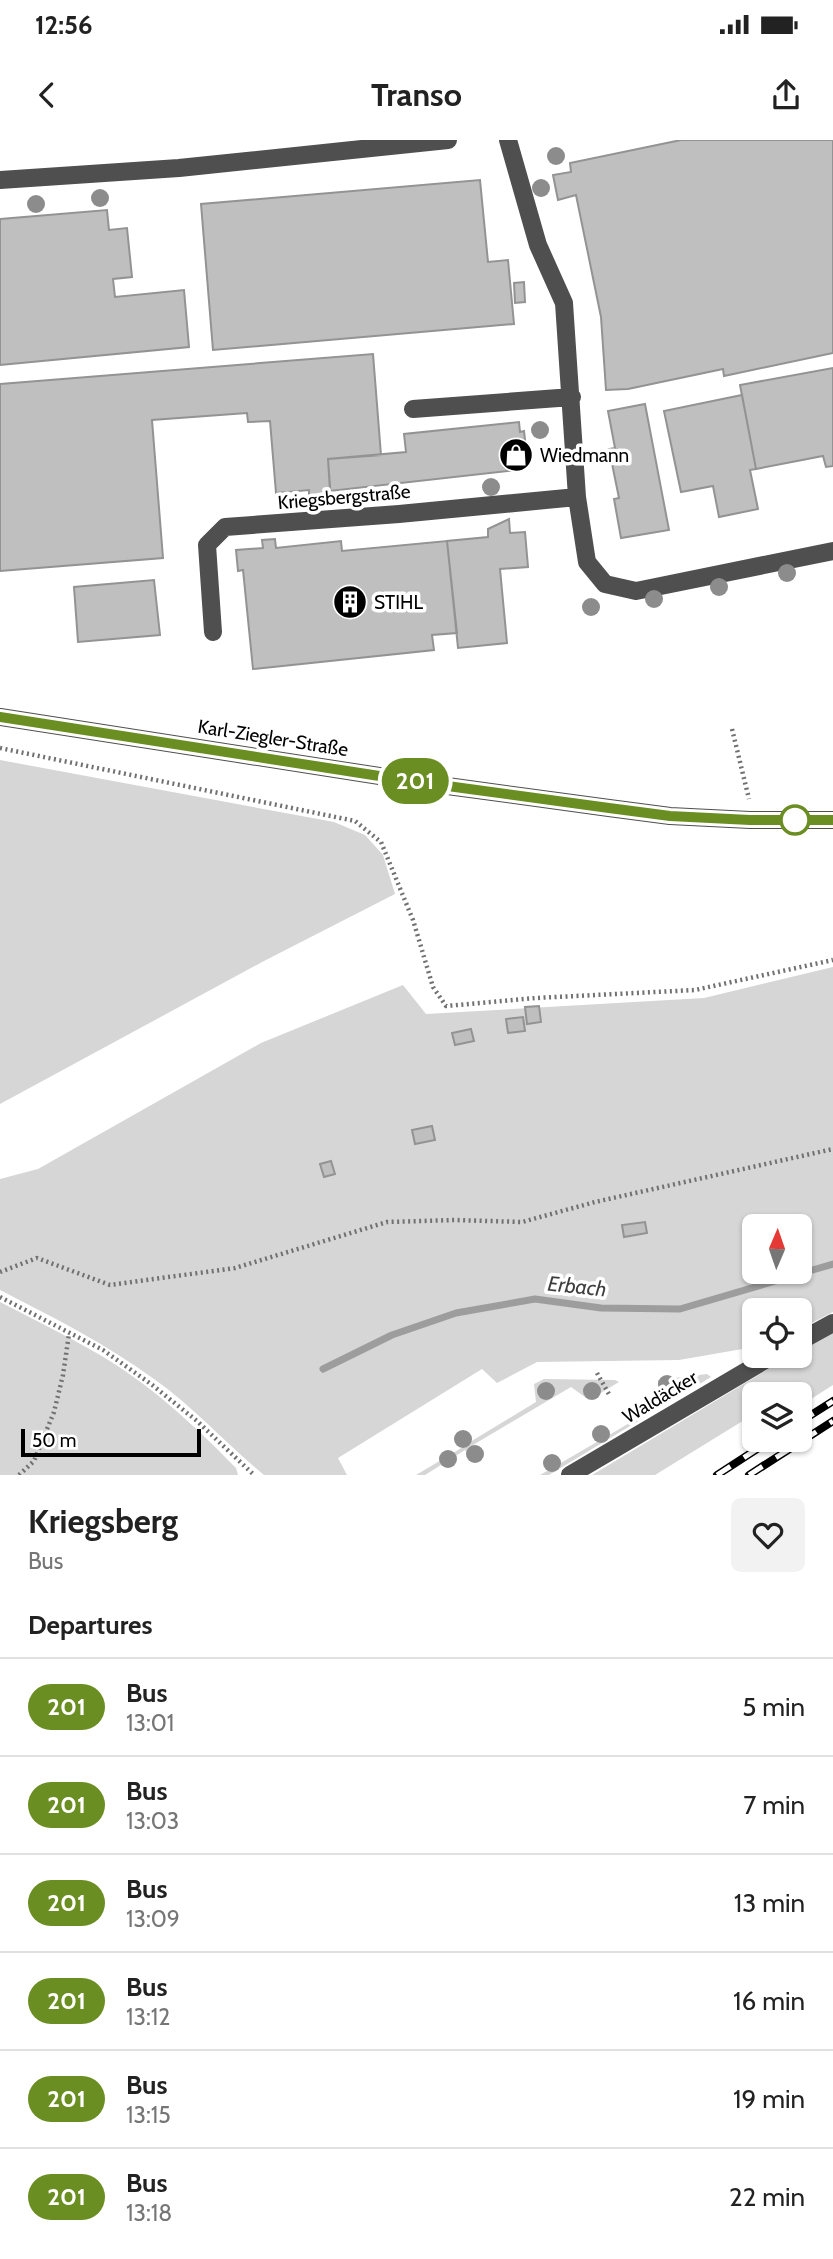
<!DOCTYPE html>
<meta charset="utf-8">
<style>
body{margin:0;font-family:Cabin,sans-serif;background:#f2f2f2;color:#222;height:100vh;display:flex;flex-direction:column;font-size:26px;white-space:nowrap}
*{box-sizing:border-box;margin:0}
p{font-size:23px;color:#767676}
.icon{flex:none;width:38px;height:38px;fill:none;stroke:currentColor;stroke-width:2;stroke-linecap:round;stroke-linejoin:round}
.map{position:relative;height:1335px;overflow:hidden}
.details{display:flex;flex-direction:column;background:#fff;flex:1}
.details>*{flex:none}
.badge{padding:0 14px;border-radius:23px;font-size:24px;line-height:46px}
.needle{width:46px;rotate:2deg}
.fabs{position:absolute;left:742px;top:1074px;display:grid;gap:14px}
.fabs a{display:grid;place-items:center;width:70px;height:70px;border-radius:10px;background:#fff;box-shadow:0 2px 5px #0004;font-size:35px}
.scale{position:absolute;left:21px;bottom:18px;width:180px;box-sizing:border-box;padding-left:7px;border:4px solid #000;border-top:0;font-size:19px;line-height:24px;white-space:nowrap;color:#000;-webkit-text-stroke:5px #fff;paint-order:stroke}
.map>.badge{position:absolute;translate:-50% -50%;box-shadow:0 0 0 4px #fff}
h2{padding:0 28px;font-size:26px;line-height:63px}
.round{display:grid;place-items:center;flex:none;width:74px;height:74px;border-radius:10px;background:#f2f2f2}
.summary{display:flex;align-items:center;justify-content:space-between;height:119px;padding:0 28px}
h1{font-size:33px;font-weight:800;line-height:52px}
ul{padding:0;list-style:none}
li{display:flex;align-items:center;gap:21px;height:98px;padding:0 28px;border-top:2px solid #e0e0e0}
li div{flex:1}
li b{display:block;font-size:26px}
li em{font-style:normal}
li .badge{min-width:77px;font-weight:700;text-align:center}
.status{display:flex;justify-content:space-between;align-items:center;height:49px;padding:0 35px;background:#fff;direction:ltr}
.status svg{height:19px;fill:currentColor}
header{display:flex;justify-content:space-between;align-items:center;height:91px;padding:0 28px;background:#fff;font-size:32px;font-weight:800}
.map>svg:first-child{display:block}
</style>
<div class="status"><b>12:56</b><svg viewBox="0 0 49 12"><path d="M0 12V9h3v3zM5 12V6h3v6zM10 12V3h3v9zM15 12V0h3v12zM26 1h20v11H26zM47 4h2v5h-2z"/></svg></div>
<header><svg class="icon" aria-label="back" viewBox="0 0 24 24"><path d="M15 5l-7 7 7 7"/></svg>Transo<svg class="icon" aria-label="share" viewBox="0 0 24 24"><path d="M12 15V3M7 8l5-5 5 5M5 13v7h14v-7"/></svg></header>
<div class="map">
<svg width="833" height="1335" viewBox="0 0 833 1335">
<rect width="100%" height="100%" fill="#fff"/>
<path fill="#d6d6d6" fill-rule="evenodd" d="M 0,620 L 334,682 L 365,695 L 383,715 L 395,754 L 264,821 L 0,964 Z
M 833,827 L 833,1172 L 800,1189 L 800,1171 L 754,1171 L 754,1207 L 679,1220 L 537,1222 L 497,1243 L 482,1229 L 338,1318 L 347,1335 L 264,1335 C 226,1304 194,1267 154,1239 C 106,1204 53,1177 0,1150 L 0,1039 L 38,1029 L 261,903 L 403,845 L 426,874 L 704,858 ZM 754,1087 L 800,1087 L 800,1132 L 754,1132 Z
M 0,1162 C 33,1179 67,1196 100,1215 C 151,1245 195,1286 236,1328 L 238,1335 L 0,1335 Z
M 833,1192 L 833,1245 L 800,1266 L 800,1255 L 793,1255 L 791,1251 L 785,1255 L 754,1255 L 754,1274 L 655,1335 L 592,1335 L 790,1216 L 800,1216 L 800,1211 Z
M 707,1234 L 711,1237 L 549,1335 L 540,1335 L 659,1266 L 658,1240 Z
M 544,1239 L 615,1240 L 619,1242 L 589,1260 L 571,1247 L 473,1305 L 482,1318 L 477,1322 L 465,1310 L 425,1335 L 416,1335 L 463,1307 L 457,1293 L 463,1290 L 470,1302 L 536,1262 L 534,1244 Z"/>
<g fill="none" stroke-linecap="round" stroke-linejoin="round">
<path stroke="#9d9d9d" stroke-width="7" d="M 323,1229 L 392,1195 L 456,1173 L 535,1159 L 601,1168 L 680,1169 L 833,1124"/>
</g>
<path fill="#bfbfbf" stroke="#939393" stroke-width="2" d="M 681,0 L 833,0 L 833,213 L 724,236 L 723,229 L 628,249 L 606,250 L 601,177 L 576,55 L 558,60 L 553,35 L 571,32 L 570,23 Z
M 480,40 L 488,122 L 508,120 L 514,184 L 213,210 L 201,64 Z
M 107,70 L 109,90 L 127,88 L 132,137 L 113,139 L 115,157 L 184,150 L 189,207 L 0,225 L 0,79 Z
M 524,142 L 525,162 L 515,163 L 514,143 Z
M 373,214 L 381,315 L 328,319 L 331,359 L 309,361 L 309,350 L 276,353 L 270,281 L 248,282 L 247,273 L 152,280 L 163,418 L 0,431 L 0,244 Z
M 833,228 L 833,326 L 826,327 L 823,316 L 756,329 L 740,245 Z
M 742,255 L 756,329 L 750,330 L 758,369 L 719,377 L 713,346 L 681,352 L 664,271 Z
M 645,264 L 669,390 L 621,398 L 614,359 L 619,358 L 609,309 L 615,308 L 608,271 Z
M 519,282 L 520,292 L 524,291 L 527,318 L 516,330 L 330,351 L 328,319 L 406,312 L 404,294 Z
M 509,379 L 510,393 L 525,392 L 528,427 L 500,429 L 507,503 L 458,508 L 447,401 L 488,397 L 488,389 Z
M 275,399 L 276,408 L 341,401 L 342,411 L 447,401 L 457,493 L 432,495 L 434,510 L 253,529 L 243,430 L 238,431 L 236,410 L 263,408 L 262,400 Z
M 154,440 L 160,495 L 78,502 L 74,447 Z
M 539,866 L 541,882 L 527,884 L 525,867 Z
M 523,877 L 525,891 L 508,893 L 506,879 Z
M 471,889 L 474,901 L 455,905 L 452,893 Z
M 432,986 L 435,1000 L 415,1004 L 412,990 Z
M 331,1021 L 335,1034 L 324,1037 L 320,1024 Z
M 645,1082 L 647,1093 L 624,1097 L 622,1085 Z"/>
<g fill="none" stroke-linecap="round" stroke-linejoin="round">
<path stroke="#717171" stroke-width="4.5" stroke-dasharray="2 3.5" stroke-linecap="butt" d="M 732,589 L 749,659
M 0,608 L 355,681 L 381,702 L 413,780 L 433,847 L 446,866 L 536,858 L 695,850 L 833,820
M 0,1132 L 37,1118 L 110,1145 L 235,1128 L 387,1082 L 455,1080 L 522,1082 L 595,1062 L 833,1009
M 0,1157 L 103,1210 L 151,1244 L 197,1281 L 254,1335
M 597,1233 L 610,1256
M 19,1335 L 34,1321 L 54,1272 L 63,1235 L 69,1194"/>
<path stroke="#4f4f4f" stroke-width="18" d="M 508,0 L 538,105 L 564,163 L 577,357 L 587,422 L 605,444 L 636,451 L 833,411
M 0,40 L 179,28 L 448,0
M 413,269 L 572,257
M 213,492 L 207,405 L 225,387 L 399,374 L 577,357
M 0,577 L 418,642 L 609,668 L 670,676 L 750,680 L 833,680
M 800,1201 L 833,1183
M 570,1335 L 772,1216"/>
<g stroke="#000" stroke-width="8">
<path id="rail" d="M 800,1282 L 833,1261
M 717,1335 L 771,1300
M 749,1335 L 833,1281"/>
</g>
<use href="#rail" stroke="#fff" stroke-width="5" stroke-dasharray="16" stroke-linecap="butt"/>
</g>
<g fill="#8c8c8c">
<circle cx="556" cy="16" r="9"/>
<circle cx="541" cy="48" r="9"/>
<circle cx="100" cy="58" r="9"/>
<circle cx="36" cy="64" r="9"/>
<circle cx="540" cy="290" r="9"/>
<circle cx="491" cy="347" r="9"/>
<circle cx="787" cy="433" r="9"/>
<circle cx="719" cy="447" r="9"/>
<circle cx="654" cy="459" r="9"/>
<circle cx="591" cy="467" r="9"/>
<circle cx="667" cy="1244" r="9"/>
<circle cx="546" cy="1251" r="9"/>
<circle cx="592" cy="1251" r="9"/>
<circle cx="601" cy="1294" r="9"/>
<circle cx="463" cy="1299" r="9"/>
<circle cx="475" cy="1314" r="9"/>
<circle cx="448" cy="1319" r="9"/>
<circle cx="552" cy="1323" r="9"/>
</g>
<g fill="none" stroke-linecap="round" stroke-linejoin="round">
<g stroke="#fff" stroke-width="16">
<path id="line" d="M 0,577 L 418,642 L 609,668 L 670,676 L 750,680 L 833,680"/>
</g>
<use href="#line" stroke="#6b8e23" stroke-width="10"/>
</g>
<defs>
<g id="shop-disc" transform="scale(1.75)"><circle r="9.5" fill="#000" stroke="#fff"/><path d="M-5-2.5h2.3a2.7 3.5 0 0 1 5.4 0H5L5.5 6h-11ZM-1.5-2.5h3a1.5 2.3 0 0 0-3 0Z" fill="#fff"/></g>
<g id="building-disc" transform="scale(1.75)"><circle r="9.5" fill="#000" stroke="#fff"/><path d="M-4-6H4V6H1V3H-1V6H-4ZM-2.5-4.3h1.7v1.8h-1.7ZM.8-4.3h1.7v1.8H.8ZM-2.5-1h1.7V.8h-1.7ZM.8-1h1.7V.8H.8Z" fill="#fff"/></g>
</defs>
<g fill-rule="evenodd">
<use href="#shop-disc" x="516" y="315"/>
<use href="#building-disc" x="350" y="462"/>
</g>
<circle fill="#fff" stroke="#6b8e23" stroke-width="3.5" cx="795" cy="680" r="14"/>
<g text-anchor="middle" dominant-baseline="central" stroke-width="7" stroke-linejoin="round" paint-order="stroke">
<g font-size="19" fill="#000" stroke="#fff" text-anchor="start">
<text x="540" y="315">Wiedmann</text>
<text x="374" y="462">STIHL</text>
</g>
<g font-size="19" fill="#000" stroke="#fff">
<text transform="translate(344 357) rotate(-5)">Kriegsbergstraße</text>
<text transform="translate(273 598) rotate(9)">Karl-Ziegler-Straße</text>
<text transform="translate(660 1257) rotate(-31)">Waldäcker</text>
</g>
<g font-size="21" font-style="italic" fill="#3e3e3e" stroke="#fff">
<text transform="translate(577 1146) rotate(6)">Erbach</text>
</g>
</g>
</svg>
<div class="fabs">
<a><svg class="needle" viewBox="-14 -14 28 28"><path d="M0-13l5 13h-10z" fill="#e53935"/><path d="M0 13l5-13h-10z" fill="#767676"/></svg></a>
<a><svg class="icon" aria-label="locate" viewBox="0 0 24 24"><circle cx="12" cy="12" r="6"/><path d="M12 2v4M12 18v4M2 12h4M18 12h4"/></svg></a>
<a><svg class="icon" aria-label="layers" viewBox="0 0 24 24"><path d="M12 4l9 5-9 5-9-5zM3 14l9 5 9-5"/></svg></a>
</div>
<div class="scale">50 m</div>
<b class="badge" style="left:415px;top:641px;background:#6b8e23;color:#fff">201</b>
</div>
<section class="details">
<div class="summary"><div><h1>Kriegsberg</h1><p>Bus</p></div><a class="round"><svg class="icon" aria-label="heart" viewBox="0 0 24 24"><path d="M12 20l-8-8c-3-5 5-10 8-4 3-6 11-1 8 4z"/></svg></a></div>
<h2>Departures</h2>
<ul>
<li><span class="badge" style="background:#6b8e23;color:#fff">201</span><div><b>Bus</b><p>13:01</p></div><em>5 min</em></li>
<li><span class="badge" style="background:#6b8e23;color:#fff">201</span><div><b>Bus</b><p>13:03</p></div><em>7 min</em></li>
<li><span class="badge" style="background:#6b8e23;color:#fff">201</span><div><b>Bus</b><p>13:09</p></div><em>13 min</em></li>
<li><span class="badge" style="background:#6b8e23;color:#fff">201</span><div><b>Bus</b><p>13:12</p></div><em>16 min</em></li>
<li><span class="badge" style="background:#6b8e23;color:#fff">201</span><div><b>Bus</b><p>13:15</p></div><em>19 min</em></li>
<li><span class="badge" style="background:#6b8e23;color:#fff">201</span><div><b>Bus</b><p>13:18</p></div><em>22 min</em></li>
</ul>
</section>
